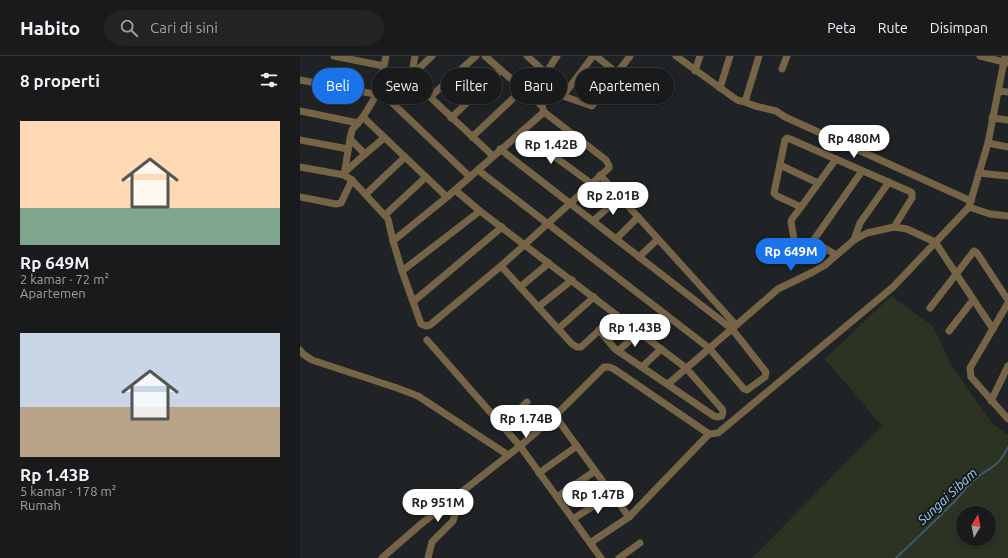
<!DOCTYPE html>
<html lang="id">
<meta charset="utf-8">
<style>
body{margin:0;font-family:Ubuntu,sans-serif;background:#212325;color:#f1f3f6;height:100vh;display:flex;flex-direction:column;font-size:15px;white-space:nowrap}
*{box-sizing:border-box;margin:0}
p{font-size:13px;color:#9fa1a3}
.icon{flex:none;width:22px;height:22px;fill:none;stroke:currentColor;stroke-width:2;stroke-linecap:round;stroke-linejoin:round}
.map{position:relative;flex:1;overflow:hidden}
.panel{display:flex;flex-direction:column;background:#181a1c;width:300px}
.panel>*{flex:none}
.guide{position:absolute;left:12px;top:12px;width:380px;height:36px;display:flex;gap:8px}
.needle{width:26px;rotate:10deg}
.tools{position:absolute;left:656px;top:450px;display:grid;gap:8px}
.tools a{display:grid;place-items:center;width:40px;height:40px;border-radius:50%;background:#181a1c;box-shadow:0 2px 6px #0003,0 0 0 1px #36383b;font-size:20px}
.price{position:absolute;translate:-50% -34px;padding:0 9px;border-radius:14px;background:#fff;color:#222;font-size:13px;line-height:26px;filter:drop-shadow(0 1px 2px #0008)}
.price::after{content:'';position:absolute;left:50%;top:24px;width:12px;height:9px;margin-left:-6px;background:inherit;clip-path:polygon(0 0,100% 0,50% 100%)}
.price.on{background:#1a73e8;color:#fff}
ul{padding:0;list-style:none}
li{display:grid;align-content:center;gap:8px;height:212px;padding:0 20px}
li span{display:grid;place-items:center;height:124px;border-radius:0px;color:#555}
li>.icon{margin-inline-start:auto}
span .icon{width:72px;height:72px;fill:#fffc;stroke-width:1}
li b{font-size:17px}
h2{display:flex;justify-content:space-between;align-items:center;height:48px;padding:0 20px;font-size:17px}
.pill{padding:0 14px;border-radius:18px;background:#181a1c;box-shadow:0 2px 6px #0003,0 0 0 1px #36383b;font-size:14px;line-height:36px}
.pill.on{background:#1a73e8;color:#fff}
header{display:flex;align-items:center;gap:24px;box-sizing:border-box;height:56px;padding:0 20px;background:#181a1c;border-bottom:1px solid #36383b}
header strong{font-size:19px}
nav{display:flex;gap:22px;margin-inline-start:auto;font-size:14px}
.search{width:280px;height:36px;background:#212325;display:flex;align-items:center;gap:10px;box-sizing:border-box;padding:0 14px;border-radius:22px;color:#9fa1a3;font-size:15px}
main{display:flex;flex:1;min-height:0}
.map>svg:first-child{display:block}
</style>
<header>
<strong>Habito</strong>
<div class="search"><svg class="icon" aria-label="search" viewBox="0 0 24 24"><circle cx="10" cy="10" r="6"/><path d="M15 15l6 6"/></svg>Cari di sini</div>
<nav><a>Peta</a><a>Rute</a><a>Disimpan</a></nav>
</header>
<main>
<section class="panel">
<h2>8 properti<svg class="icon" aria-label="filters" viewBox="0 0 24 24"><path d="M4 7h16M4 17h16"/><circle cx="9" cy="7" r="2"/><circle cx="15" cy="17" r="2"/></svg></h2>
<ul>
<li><span style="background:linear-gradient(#ffd9b3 70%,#7fa58c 0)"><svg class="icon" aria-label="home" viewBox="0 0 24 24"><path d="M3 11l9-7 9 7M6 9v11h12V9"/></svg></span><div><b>Rp 649M</b><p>2 kamar · 72 m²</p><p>Apartemen</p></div></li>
<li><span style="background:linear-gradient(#c9d6e8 60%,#b9a48a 0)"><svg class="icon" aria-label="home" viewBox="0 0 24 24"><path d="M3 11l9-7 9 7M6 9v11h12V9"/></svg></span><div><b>Rp 1.43B</b><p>5 kamar · 178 m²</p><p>Rumah</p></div></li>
</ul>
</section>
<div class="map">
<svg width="708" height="502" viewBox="0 0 708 502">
<rect width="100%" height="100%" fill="#202325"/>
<path fill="#2d3322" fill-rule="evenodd" d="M591 240 633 270 652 311 693 368 708 379V502H452L582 370 525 303ZM663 457H689V483H663Z"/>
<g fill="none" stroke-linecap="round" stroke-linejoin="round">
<path stroke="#3d596c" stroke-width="2" d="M596 502C616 483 635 465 654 446 661 439 666 431 673 425 689 410 697 414 708 391"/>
<g stroke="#766447" stroke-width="7">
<path d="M34 0 84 10"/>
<path d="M176 0 130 41 193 100"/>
<path d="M185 0 242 50 244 56"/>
<path d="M227 0 246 17"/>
<path d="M293 0 263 40 292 50 317 17"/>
<path d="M296 0 317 17 330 0"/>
<path d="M376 0 437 44 445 46 455 50 476 55 485 61 671 145"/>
<path d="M680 0 708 7"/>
<path d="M482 13 487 0"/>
<path d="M395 15 400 0"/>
<path d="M113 18V11L115 0"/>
<path d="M109 22 132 0"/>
<path d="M0 24 85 40 170 121"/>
<path d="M80 28 86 0"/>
<path d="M420 32 430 0"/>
<path d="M699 35 708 36"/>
<path d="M231 40 257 0"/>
<path d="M130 41 109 22 80 28 77 38 63 61 147 141"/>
<path d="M445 46 459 0"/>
<path d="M0 55 58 67"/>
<path d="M244 56 306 104 309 110V112L201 210 130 269 126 270 121 268 102 215 93 185 147 141Z"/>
<path d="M63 61 52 74 50 83 65 98 84 82"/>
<path d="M151 62 201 14"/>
<path d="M692 62 708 64"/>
<path d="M221 76 292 128"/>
<path d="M172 81 223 33"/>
<path d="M0 84 48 93"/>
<path d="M688 87 708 91"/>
<path d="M480 109 518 127"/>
<path d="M0 111 44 119 50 83"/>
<path d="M178 114 409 292 444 333 447 334 465 321 466 316 432 273 200 93"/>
<path d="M562 115 513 185 498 191 495 189 491 166 492 163 501 151 477 140 474 137 485 84 487 82 490 83 611 136 612 137V142L594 171"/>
<path d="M45 116 65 98"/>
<path d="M679 117 708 120"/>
<path d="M300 119 436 269"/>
<path d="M52 124 88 163 93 185"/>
<path d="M66 138 105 101"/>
<path d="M0 141 36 148 41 147 52 124 44 119"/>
<path d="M501 151 536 103"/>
<path d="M669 151 690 158 708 160"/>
<path d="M180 155 386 312 422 353 423 356 422 360 417 361 414 360 315 293 299 274"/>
<path d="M85 159 126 121"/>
<path d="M293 165 320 141"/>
<path d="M316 183 338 161"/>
<path d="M554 184 560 167 589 126"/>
<path d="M513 185 536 199"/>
<path d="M339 201 358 183"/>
<path d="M201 210 272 288 277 291H281L316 259"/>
<path d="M102 215 180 155 155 134"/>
<path d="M220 231 249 207"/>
<path d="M114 245 202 171"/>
<path d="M708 247 670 312 671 321 708 363"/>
<path d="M238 251 272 224"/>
<path d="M630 252 674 195 677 197 708 244"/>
<path d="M258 273 294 241"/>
<path d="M649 275 673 244"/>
<path d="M127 284 220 390 301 502"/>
<path d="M0 294 3 298 12 304 97 332 118 340 208 399"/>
<path d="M318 295 339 276"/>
<path d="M342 311 361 293"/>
<path d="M368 328 478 233 513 216 525 209 554 184 567 177 594 171 607 173 635 186 693 273"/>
<path d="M691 345 708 310"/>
<path d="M255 360 329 461"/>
<path d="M201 370 227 346"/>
<path d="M239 417 277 390"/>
<path d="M257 441 295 415"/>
<path d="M273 463 312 438"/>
<path d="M290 487 329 461 409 378"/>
<path d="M82 502 121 468 220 390 255 360 304 311H309L314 313 409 378 418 377 593 231 669 151 688 87 705 0"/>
<path d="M128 502 132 486 153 465 163 435"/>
<path d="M319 502 340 487"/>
</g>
</g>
<g text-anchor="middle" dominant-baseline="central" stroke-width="4" stroke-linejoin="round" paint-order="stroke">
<g font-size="13" font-style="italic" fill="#9fd4f9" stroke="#17191b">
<text transform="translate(647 440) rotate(-43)">Sungai Sibam</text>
</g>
</g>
</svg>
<div class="tools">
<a><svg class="needle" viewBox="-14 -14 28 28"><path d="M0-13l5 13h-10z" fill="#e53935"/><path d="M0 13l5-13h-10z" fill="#9fa1a3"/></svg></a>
</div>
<b class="price" style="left:554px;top:103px">Rp 480M</b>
<b class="price" style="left:251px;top:109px">Rp 1.42B</b>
<b class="price" style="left:313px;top:160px">Rp 2.01B</b>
<b class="price on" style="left:491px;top:216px">Rp 649M</b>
<b class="price" style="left:335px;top:292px">Rp 1.43B</b>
<b class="price" style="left:226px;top:383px">Rp 1.74B</b>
<b class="price" style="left:298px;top:459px">Rp 1.47B</b>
<b class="price" style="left:138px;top:467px">Rp 951M</b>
<div class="guide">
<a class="pill on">Beli</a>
<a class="pill">Sewa</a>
<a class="pill">Filter</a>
<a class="pill">Baru</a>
<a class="pill">Apartemen</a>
</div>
</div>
</main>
